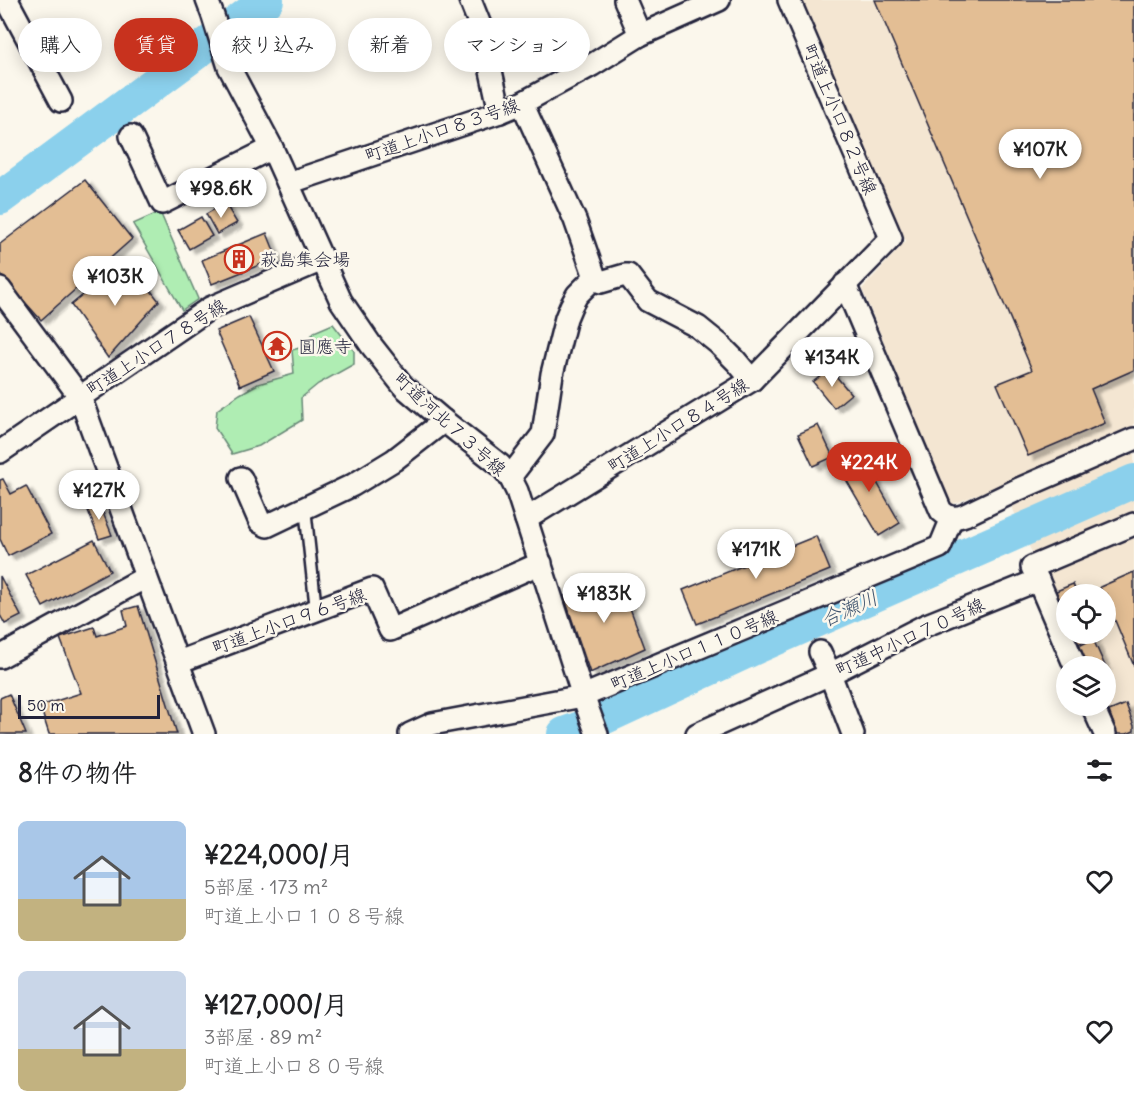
<!DOCTYPE html>
<html lang="ja">
<meta charset="utf-8">
<style>
body{margin:0;font-family:Delius,"Klee One",sans-serif;background:#f2f2f2;color:#202124;height:100vh;display:flex;flex-direction:column;font-size:22px;white-space:nowrap}
*{box-sizing:border-box;margin:0}
p{font-size:20px;color:#757577}
.icon{flex:none;width:33px;height:33px;fill:none;stroke:currentColor;stroke-width:2;stroke-linecap:round;stroke-linejoin:round}
.map{position:relative;height:734px;overflow:hidden}
.drawer{display:flex;flex-direction:column;background:#fff;flex:1}
.drawer>*{flex:none}
.hud{position:absolute;left:18px;top:18px;width:600px;height:54px;display:flex;gap:12px}
.tools{position:absolute;left:1056px;top:584px;display:grid;gap:12px}
.tools a{display:grid;place-items:center;width:60px;height:60px;border-radius:50%;background:#fff;box-shadow:0 3px 15px #0003;font-size:30px}
.scale{position:absolute;left:18px;bottom:15px;width:142px;box-sizing:border-box;padding-left:6px;border:3px solid #22223b;border-top:0;font-size:16px;line-height:21px;white-space:nowrap;color:#22223b;-webkit-text-stroke:4px #fbf7ec;paint-order:stroke}
.price{position:absolute;translate:-50% -51px;padding:0 14px;border-radius:21px;background:#fff;color:#222;font-size:20px;line-height:39px;filter:drop-shadow(0 2px 3px #0008)}
.price::after{content:'';position:absolute;left:50%;top:36px;width:18px;height:14px;margin-left:-9px;background:inherit;clip-path:polygon(0 0,100% 0,50% 100%)}
.price.current{background:#c8321e;color:#fff}
ul{padding:0;list-style:none}
li{display:flex;align-items:center;gap:18px;height:150px;padding:0 18px}
li span{display:grid;place-items:center;flex:none;width:168px;height:120px;border-radius:9px;color:#555}
li>.icon{margin-inline-start:auto}
span .icon{width:72px;height:72px;fill:#fffc;stroke-width:1}
li b{font-size:26px}
h2{display:flex;justify-content:space-between;align-items:center;height:72px;padding:0 18px;font-size:26px}
.pill{padding:0 21px;border-radius:27px;background:#fff;box-shadow:0 3px 15px #0003;font-size:21px;line-height:54px}
.pill.current{background:#c8321e;color:#fff}
.map>svg:first-child{display:block}
</style>
<div class="map">
<svg width="1134" height="734" viewBox="0 0 1134 734">
<defs>
<filter id="shadow"><feDropShadow dx="6" dy="4" stdDeviation="1.5" flood-color="#0004"/></filter>
</defs>
<rect width="100%" height="100%" fill="#fbf7ec"/>
<filter id="ink" filterUnits="userSpaceOnUse"><feTurbulence type="fractalNoise" baseFrequency=".0167" numOctaves="2"/><feDisplacementMap in="SourceGraphic" scale="12" xChannelSelector="R" yChannelSelector="G"/><feConvolveMatrix kernelMatrix="1 2 1 2 8 2 1 2 1" color-interpolation-filters="sRGB"/></filter>
<g filter="url(#ink)">
<path fill="#f4e6d2" d="M801 0H1134V734H1112L1099 705H1106V666H1082L1067 633H1106V594H1066V631L1002 484 951 505 862 289 906 241Z"/>
<g fill="#afedb3" stroke="#688877" stroke-width="1.5">
<path d="M160 212 198 299 182 310 133 224Z"/>
<path d="M333 324 354 351V364L318 384 301 398 302 420 259 446 232 454 215 428 217 410 240 394 258 384 294 374 292 350 303 347 314 332Z"/>
</g>
<g fill="none" stroke-linecap="round" stroke-linejoin="round">
<g stroke="#8bd0ec" stroke-width="34">
<path d="M0 198 267 0"/>
<path d="M564 734 586 726 754 648 1134 481"/>
</g>
</g>
<g fill="#e3be94" stroke="#22223b" stroke-width="1.5" filter="url(#shadow)">
<path d="M875 0H1134V370L1091 389 1105 423 1028 456 997 384 1032 370Z"/>
<path d="M85 180 132 239 41 320 0 274V244Z"/>
<path d="M225 203 237 223 217 234 206 214Z"/>
<path d="M201 217 212 236 189 249 178 230Z"/>
<path d="M267 233 277 258 212 284 202 260Z"/>
<path d="M126 259 159 301 108 358 71 305Z"/>
<path d="M249 317 274 371 240 386 216 331Z"/>
<path d="M830 369 851 394 834 408 813 382Z"/>
<path d="M818 425 833 457 813 466 798 434Z"/>
<path d="M859 451 900 523 879 536 837 464Z"/>
<path d="M3 479 11 494 26 486 51 534 8 556 0 539V480Z"/>
<path d="M99 503 112 535 99 539 87 508Z"/>
<path d="M816 536 830 570 697 624 683 590Z"/>
<path d="M94 540 110 571 43 607 26 575Z"/>
<path d="M1134 572V666L1106 599V594H1103L1100 587Z"/>
<path d="M0 576 21 616 5 624 0 615Z"/>
<path d="M618 576 645 648 590 673 564 596Z"/>
<path d="M1073 584 1077 594H1066V624L1054 592Z"/>
<path d="M138 606 177 734H49L40 706 81 693 60 638 94 627 97 636 127 626 123 610Z"/>
<path d="M1070 633H1093L1095 637 1075 645Z"/>
<path d="M1093 639 1105 666H1085L1077 647Z"/>
<path d="M9 694 26 734H0V698Z"/>
<path d="M1126 704 1134 726V731L1127 734H1117L1109 711Z"/>
</g>
<g fill="none" stroke-linecap="round" stroke-linejoin="round">
<g stroke="#22223b" stroke-width="15">
<path id="lane" d="M305 508 316 610"/>
</g>
<g stroke="#22223b" stroke-width="26">
<g id="street">
<path d="M7 0 61 101"/>
<path d="M207 0 213 16 229 67 272 148 341 301 371 345 404 387 444 421 500 465 510 477 517 491 583 696 597 734"/>
<path d="M470 0 482 30 500 112"/>
<path d="M625 0 640 35"/>
<path d="M522 103 575 220 596 280"/>
<path d="M131 136 162 203 272 148"/>
<path d="M288 183 500 112 522 103 592 65 640 35 719 0"/>
<path d="M845 284 941 511C949 518 955 519 965 515L1019 489 1134 439"/>
<path d="M0 289 80 397 204 734"/>
<path d="M0 452 210 308 322 260"/>
<path d="M510 477 543 434 552 374 566 318 571 306 577 295 591 281 596 280 601 282 625 275H628L648 301 698 327 719 344 736 361 752 380"/>
<path d="M241 478 260 522 267 526 353 485 394 460 444 421"/>
<path d="M526 519 752 380 891 238 789 0"/>
<path d="M1038 580 1032 567 1134 524"/>
<path d="M820 652 830 674 853 734"/>
<path d="M0 657 146 577"/>
<path d="M178 662 372 589 390 630 541 563"/>
<path d="M1092 705 1105 734"/>
<path d="M410 734 432 724 583 696 940 547 952 518"/>
<path d="M697 734 830 674 924 626 1038 580 1075 666"/>
</g>
</g>
<use href="#lane" stroke="#fbf7ec" stroke-width="10"/>
<use href="#street" stroke="#fbf7ec" stroke-width="21"/>
</g>
</g>
<defs>
<g id="building-ring" transform="scale(1.5)"><circle r="9.5" fill="#fbf7ec" stroke="#c8321e" stroke-width="1.5"/><path d="M-4-6H4V6H1V3H-1V6H-4ZM-2.5-4.3h1.7v1.8h-1.7ZM.8-4.3h1.7v1.8H.8ZM-2.5-1h1.7V.8h-1.7ZM.8-1h1.7V.8H.8Z" fill="#c8321e"/></g>
<g id="temple-ring" transform="scale(1.5)"><circle r="9.5" fill="#fbf7ec" stroke="#c8321e" stroke-width="1.5"/><path d="M0-6L5-2H3V0L6.5 2.5H4V6H1.5V3h-3V6H-4V2.5H-6.5L-3 0V-2H-5Z" fill="#c8321e"/></g>
</defs>
<g fill-rule="evenodd">
<use href="#building-ring" x="239" y="259"/>
<use href="#temple-ring" x="277" y="346"/>
</g>
<g text-anchor="middle" dominant-baseline="central" stroke-width="5" stroke-linejoin="round" paint-order="stroke">
<g font-size="18" fill="#22223b" stroke="#fbf7ec">
<text transform="translate(840 119) rotate(67)">町道上小口８２号線</text>
<text transform="translate(442 130) rotate(-19)">町道上小口８３号線</text>
<text transform="translate(156 347) rotate(-33)">町道上小口７８号線</text>
<text transform="translate(450 424) rotate(42)">町道河北７３号線</text>
<text transform="translate(678 425) rotate(-32)">町道上小口８４号線</text>
<text transform="translate(289 621) rotate(-20)">町道上小口９６号線</text>
<text transform="translate(910 637) rotate(-25)">町道中小口７０号線</text>
<text transform="translate(694 650) rotate(-23)">町道上小口１１０号線</text>
</g>
<g font-size="18" fill="#22223b" stroke="#fbf7ec" text-anchor="start">
<text x="260" y="259">萩島集会場</text>
<text x="298" y="346">圓應寺</text>
</g>
<g font-size="20" font-style="italic" fill="#425670" stroke="#fbf7ec">
<text transform="translate(849 608) rotate(-24)">合瀬川</text>
</g>
</g>
</svg>
<div class="tools">
<a><svg class="icon" aria-label="locate" viewBox="0 0 24 24"><circle cx="12" cy="12" r="6"/><path d="M12 2v4M12 18v4M2 12h4M18 12h4"/></svg></a>
<a><svg class="icon" aria-label="layers" viewBox="0 0 24 24"><path d="M12 4l9 5-9 5-9-5zM3 14l9 5 9-5"/></svg></a>
</div>
<div class="scale">50 m</div>
<b class="price" style="left:1040px;top:180px">¥107K</b>
<b class="price" style="left:221px;top:219px">¥98.6K</b>
<b class="price" style="left:115px;top:307px">¥103K</b>
<b class="price" style="left:832px;top:388px">¥134K</b>
<b class="price current" style="left:869px;top:493px">¥224K</b>
<b class="price" style="left:99px;top:521px">¥127K</b>
<b class="price" style="left:756px;top:580px">¥171K</b>
<b class="price" style="left:604px;top:624px">¥183K</b>
<div class="hud">
<a class="pill">購入</a>
<a class="pill current">賃貸</a>
<a class="pill">絞り込み</a>
<a class="pill">新着</a>
<a class="pill">マンション</a>
</div>
</div>
<section class="drawer">
<h2>8件の物件<svg class="icon" aria-label="filters" viewBox="0 0 24 24"><path d="M4 7h16M4 17h16"/><circle cx="9" cy="7" r="2"/><circle cx="15" cy="17" r="2"/></svg></h2>
<ul>
<li><span style="background:linear-gradient(#a9c7e8 65%,#c2b280 0)"><svg class="icon" aria-label="home" viewBox="0 0 24 24"><path d="M3 11l9-7 9 7M6 9v11h12V9"/></svg></span><div><b>¥224,000/月</b><p>5部屋 · 173 m²</p><p>町道上小口１０８号線</p></div><svg class="icon" aria-label="heart" viewBox="0 0 24 24"><path d="M12 20l-8-8c-3-5 5-10 8-4 3-6 11-1 8 4z"/></svg></li>
<li><span style="background:linear-gradient(#c9d6e8 65%,#c2b280 0)"><svg class="icon" aria-label="home" viewBox="0 0 24 24"><path d="M3 11l9-7 9 7M6 9v11h12V9"/></svg></span><div><b>¥127,000/月</b><p>3部屋 · 89 m²</p><p>町道上小口８０号線</p></div><svg class="icon" aria-label="heart" viewBox="0 0 24 24"><path d="M12 20l-8-8c-3-5 5-10 8-4 3-6 11-1 8 4z"/></svg></li>
</ul>
</section>
